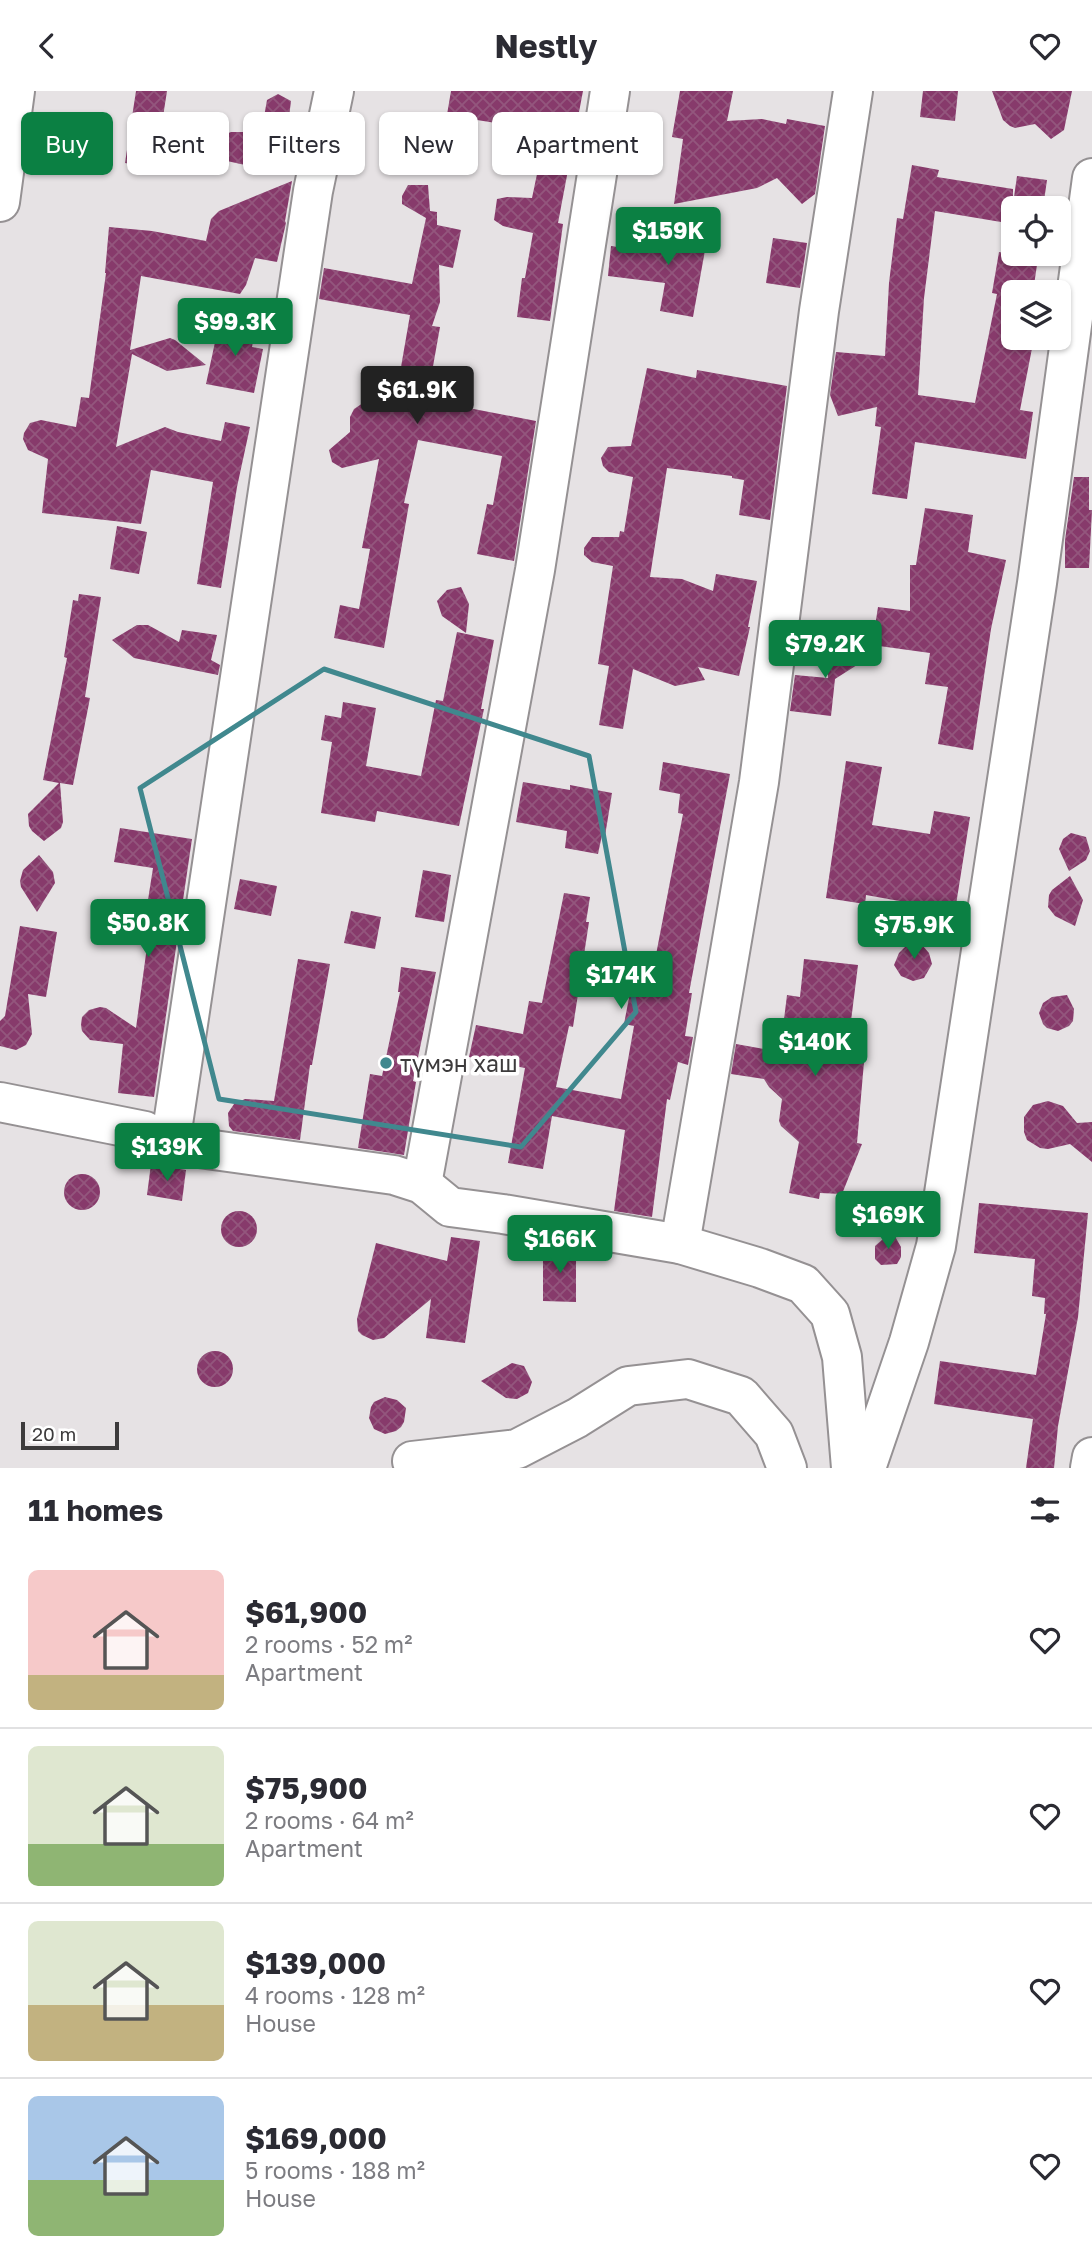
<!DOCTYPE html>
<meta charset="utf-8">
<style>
body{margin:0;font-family:"Golos Text",sans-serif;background:#f7f7f7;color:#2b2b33;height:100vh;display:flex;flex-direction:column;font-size:26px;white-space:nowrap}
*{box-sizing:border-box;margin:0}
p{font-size:23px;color:#7c7c81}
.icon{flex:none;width:38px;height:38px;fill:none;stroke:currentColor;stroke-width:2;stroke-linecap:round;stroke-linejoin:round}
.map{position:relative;height:1377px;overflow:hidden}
.drawer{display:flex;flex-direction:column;background:#fff;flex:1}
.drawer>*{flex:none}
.guide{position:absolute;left:21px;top:21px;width:700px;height:63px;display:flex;gap:14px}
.fabs{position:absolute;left:1001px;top:105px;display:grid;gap:14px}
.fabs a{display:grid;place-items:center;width:70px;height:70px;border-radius:10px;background:#fff;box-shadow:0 2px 5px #0004;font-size:35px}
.scale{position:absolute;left:21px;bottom:18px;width:98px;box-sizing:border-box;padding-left:7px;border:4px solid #3d3b3c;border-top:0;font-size:19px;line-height:24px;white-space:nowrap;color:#3d3b3c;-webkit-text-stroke:5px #fff;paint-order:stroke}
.price{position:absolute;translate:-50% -60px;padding:0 16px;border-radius:7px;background:#0b8043;color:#fff;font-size:23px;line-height:46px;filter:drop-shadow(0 2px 4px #0008)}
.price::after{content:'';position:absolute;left:50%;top:42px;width:21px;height:16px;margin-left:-10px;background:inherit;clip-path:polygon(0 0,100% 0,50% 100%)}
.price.active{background:#222;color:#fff}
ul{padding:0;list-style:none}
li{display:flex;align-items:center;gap:21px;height:175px;padding:0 28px}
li+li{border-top:2px solid #e1e1e2}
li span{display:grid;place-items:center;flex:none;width:196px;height:140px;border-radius:10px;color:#555}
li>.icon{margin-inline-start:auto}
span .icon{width:84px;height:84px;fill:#fffc;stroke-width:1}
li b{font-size:30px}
h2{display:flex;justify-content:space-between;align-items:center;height:84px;padding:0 28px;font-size:30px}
.tag{padding:0 24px;border-radius:10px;background:#fff;box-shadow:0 2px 5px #0004;font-size:24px;line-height:63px}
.tag.active{background:#0b8043;color:#fff}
header{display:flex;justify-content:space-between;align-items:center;height:91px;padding:0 28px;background:#fff;font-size:32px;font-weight:700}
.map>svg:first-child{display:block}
</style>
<header><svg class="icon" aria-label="back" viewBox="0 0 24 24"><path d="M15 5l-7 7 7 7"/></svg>Nestly<svg class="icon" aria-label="heart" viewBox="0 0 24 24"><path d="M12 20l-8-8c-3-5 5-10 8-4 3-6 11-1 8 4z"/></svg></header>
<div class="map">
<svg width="1092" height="1377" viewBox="0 0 1092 1377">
<defs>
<pattern id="building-cross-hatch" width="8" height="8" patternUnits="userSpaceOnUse" patternTransform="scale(1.75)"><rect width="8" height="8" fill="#873a6b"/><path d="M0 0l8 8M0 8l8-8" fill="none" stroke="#93567d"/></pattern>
</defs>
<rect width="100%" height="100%" fill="#e6e2e4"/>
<g fill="url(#building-cross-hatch)">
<path d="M136 0H167L155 77 125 72Z"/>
<path d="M451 0H583L558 132 563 133 550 230 517 226 522 187H525L533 142 503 135 494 129 497 108 507 106 532 107 546 40 477 29 471 64 441 59Z"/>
<path d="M680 0H733L727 30 762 28 786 33 787 28 825 35 815 103 802 113 777 87 757 97 674 113 683 48 672 46Z"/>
<path d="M923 0H958L955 30 920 26Z"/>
<path d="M992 0H1072L1064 39 1051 48 1035 33 1015 37 1010 35 1003 29Z"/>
<path d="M278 3 291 10 289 26 276 30 264 26 267 9Z"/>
<path d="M231 41H245L247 55 245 74 227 70 219 64V49L221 45Z"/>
<path d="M912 74 939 79 937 86 1013 98V113L1017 85 1047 89 1043 117H1013V133L935 120 924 207 918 304 975 312 997 203 992 202 999 161 1038 167 1033 201H1013V247H1034L1020 319 1033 321 1026 368 915 351 907 408 872 403 881 336 875 335 877 316 838 325 830 304 836 261 885 265 889 192 897 127 903 128Z"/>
<path d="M292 90 285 130 286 132 277 171 255 167 246 194 240 203 141 185 130 259 170 247 175 249 206 274 167 280 132 263 116 356 165 336 178 341 221 350 225 331 250 336 237 396 221 497 197 493 213 391 151 379 141 433 42 422 48 368 28 359 23 348 24 342 30 332 41 329 76 336 81 306 89 307 106 182H105L109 136 152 140 206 150 211 128 219 120Z"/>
<path d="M408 94H428L430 120 437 121V134L461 139 453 177 439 174 440 211 432 235 440 236 427 309 536 330 514 470 477 463 487 413 493 414 502 365 418 349 404 412 409 413 384 557 334 547 340 514 359 518 370 458 362 457 379 368 342 377 332 371 329 359 350 341V326L354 318 369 308 368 287 372 279 380 275 401 276 410 224 319 208 324 177 412 193 426 127 402 113V105Z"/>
<path d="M672 131 709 137 693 226 660 220 665 192 608 185 611 155 668 163Z"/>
<path d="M773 147 807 152 800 197 766 192Z"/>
<path d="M220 228 256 235 252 256 263 258 254 302 206 293Z"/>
<path d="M647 277 696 287 697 279 787 295 770 429 739 424 744 389 732 387V385L667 377 650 486 682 488 713 500 716 483 757 490 748 536H750L739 585 698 576 705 589 675 595 633 578 623 638 599 634 609 575 598 573 613 475 592 471 584 464V457L592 446H619L620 440 624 441 633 386 609 381 603 375 601 367 608 356 631 355Z"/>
<path d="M1074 386H1089V419H1092L1089 477H1065V449Z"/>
<path d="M925 417 973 424 968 461 1006 469 991 538 973 659 938 653 948 596 925 593 930 562 872 554 878 516 910 520V474H916Z"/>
<path d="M117 435 147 441 139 483 110 478Z"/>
<path d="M461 496 469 513 466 542 442 525 437 510 447 499Z"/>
<path d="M79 503 101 506 85 606 90 607 73 694 60 692 63 731 61 737 44 750 32 740 29 735 28 723 59 692 43 689 67 567 64 566 73 509 78 510Z"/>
<path d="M137 534H148L179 551 182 539 217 544 211 569 220 574 218 584 134 567 112 549Z"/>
<path d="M457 541 494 549 481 618H484L459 735 377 720 375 731 321 722 332 651 321 649 325 624 341 627 343 611 376 617 366 675 421 685 436 609 443 610Z"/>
<path d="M842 549 867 551 857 574 835 588 831 625 790 620 795 584 828 587V563L833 554Z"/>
<path d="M846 670 882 676 872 734 930 743 934 720 970 726 955 820 866 804 865 813 826 807Z"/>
<path d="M663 671 730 683 689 902H692L685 945 693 946 688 974 678 971 670 1009 667 1008 652 1126 614 1120 625 1039 552 1025 543 1078 508 1072 525 977 469 966 476 934 523 943 529 910 542 912 564 802 590 806 586 831H589L573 936 569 935 556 996 621 1008 634 935 624 933 632 891 650 895 683 723 678 722 680 703 659 699Z"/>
<path d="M523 691 570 699V694L612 702 605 745 602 744 598 763 565 757 567 740 516 731Z"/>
<path d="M120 737 192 748 154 1006 118 1002 123 953 90 949 82 940 81 934 82 926 89 919 100 916 106 917 136 937 148 848 142 847 153 777 114 771Z"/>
<path d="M1071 742 1086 746 1090 760 1086 769 1069 780 1059 758 1063 748Z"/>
<path d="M39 764 53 781 55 792 37 821 21 796 20 790 23 779Z"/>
<path d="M423 779 451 784 444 831 415 826Z"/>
<path d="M1070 785 1083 809 1075 835 1055 825 1048 816 1049 804 1052 799Z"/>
<path d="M240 788 277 795 271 825 234 818Z"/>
<path d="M351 820 381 826 375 858 344 852Z"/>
<path d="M20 835 57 841 46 906 28 903 32 943 26 954 16 959 0 955V930L5 925Z"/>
<path d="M915 846 929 862 932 873 924 887 913 890 901 885 894 874 899 862Z"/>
<path d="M298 868 330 873 312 974H310L300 1049 233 1040 229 1035 228 1022 234 1013 245 1008 274 1010Z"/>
<path d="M804 868 858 874 846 970 864 971 857 1052 862 1053 842 1103 820 1102 819 1108 789 1102 799 1051 781 1035 779 1030 782 1008 769 996 764 988 731 983 736 953 780 961 787 904 800 906Z"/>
<path d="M401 876 436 881 413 990 416 991 404 1064 358 1057 370 983 382 985 400 901H398Z"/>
<path d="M1067 904 1074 918 1073 930 1069 935 1058 940 1047 937 1043 933 1039 922 1043 912 1052 906Z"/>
<path d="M1048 1010 1063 1015 1077 1032 1092 1031V1071L1070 1053 1048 1058 1040 1057 1027 1049 1024 1041V1026L1033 1014Z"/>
<path d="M151 1073 186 1079 182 1110 147 1104Z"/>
<circle cx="82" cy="1101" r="18"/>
<path d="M979 1112 1088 1122 1078 1226 1058 1335 1054 1377H1026L1033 1328 934 1313 940 1270 1036 1284 1046 1223H1044L1045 1207 1032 1205 1035 1168 974 1162Z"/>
<circle cx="239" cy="1138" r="18"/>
<path d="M892 1140 901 1156V1166L897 1173 881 1174 875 1168V1155Z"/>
<path d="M451 1146 480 1150 465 1252 426 1247 431 1208 384 1247 373 1249 362 1244 358 1240 357 1228 376 1152 447 1170Z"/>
<path d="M543 1157 576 1158V1211L543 1210Z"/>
<circle cx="215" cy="1278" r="18"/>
<path d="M512 1272 524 1275 532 1291 528 1302 517 1308 506 1307 481 1290Z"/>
<path d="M385 1306 397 1309 406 1317 404 1331 401 1336 396 1340 385 1343 374 1338 369 1327 371 1316 374 1311Z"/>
</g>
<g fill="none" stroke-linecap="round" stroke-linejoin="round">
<g stroke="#959193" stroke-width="42">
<g id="minor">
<path d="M0 111 15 0"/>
<path d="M0 1011 145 1040 170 1053 394 1084 422 1093 450 1116 503 1123 680 1153 760 1177 803 1193 830 1223 842 1266 851 1377"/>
<path d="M170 1053 313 100 334 0"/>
<path d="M422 1093 535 479 610 0"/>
<path d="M680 1153 759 691 819 220 853 0"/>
<path d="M412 1370 517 1358 577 1327 628 1295 688 1288 741 1305 774 1343 787 1377"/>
<path d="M866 1377 909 1251 936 1155 1037 492 1092 87"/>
<path d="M1090 1377 1092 1366"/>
</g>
</g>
<use href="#minor" stroke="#fff" stroke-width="38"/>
</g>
<path fill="none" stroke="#40888e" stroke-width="5" stroke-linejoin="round" d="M324 578 589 665 636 921 521 1056 219 1008 140 697Z"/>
<circle fill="#40888e" stroke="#fff" stroke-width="2.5" cx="386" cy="972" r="7"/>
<g text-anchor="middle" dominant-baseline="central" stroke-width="7" stroke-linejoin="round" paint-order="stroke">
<g font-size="23" fill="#3d3b3c" stroke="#fff" text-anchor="start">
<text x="400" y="972">түмэн хаш</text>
</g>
</g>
</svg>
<div class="fabs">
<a><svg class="icon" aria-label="locate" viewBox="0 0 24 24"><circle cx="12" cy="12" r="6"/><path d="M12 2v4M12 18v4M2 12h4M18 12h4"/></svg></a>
<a><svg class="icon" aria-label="layers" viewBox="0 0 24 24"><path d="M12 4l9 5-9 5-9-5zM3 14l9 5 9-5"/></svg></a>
</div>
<div class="scale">20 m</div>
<b class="price" style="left:668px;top:176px">$159K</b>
<b class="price" style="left:235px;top:267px">$99.3K</b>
<b class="price active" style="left:417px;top:335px">$61.9K</b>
<b class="price" style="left:825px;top:589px">$79.2K</b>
<b class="price" style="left:148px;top:868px">$50.8K</b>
<b class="price" style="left:914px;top:870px">$75.9K</b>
<b class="price" style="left:621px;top:920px">$174K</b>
<b class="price" style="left:815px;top:987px">$140K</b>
<b class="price" style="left:167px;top:1092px">$139K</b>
<b class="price" style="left:888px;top:1160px">$169K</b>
<b class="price" style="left:560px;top:1184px">$166K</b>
<div class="guide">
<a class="tag active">Buy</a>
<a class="tag">Rent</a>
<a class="tag">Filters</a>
<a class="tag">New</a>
<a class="tag">Apartment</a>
</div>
</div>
<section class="drawer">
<h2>11 homes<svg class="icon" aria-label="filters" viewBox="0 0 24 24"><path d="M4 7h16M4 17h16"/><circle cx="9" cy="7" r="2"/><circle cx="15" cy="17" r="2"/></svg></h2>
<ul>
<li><span style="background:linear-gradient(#f6c9c9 75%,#c2b280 0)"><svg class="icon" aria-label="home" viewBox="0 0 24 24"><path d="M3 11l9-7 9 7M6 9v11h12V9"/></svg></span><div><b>$61,900</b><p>2 rooms · 52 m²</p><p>Apartment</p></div><svg class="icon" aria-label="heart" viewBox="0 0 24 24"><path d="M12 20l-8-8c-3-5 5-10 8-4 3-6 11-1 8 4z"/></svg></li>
<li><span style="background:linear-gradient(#dfe7d0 70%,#8fb573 0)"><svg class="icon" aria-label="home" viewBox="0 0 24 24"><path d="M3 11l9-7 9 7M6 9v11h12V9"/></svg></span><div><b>$75,900</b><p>2 rooms · 64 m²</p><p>Apartment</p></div><svg class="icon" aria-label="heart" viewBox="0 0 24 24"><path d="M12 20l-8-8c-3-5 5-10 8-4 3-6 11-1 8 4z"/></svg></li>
<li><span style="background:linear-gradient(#dfe7d0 60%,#c2b280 0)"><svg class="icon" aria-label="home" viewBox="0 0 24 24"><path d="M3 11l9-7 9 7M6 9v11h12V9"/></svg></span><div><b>$139,000</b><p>4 rooms · 128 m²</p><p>House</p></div><svg class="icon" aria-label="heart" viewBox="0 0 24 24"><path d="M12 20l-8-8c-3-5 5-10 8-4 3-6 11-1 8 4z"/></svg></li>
<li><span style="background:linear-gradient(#a9c7e8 60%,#8fb573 0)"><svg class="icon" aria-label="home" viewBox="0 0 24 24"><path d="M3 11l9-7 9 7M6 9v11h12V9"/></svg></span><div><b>$169,000</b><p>5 rooms · 188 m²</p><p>House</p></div><svg class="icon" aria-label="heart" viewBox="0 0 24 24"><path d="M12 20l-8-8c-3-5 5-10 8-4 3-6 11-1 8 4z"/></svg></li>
</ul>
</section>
